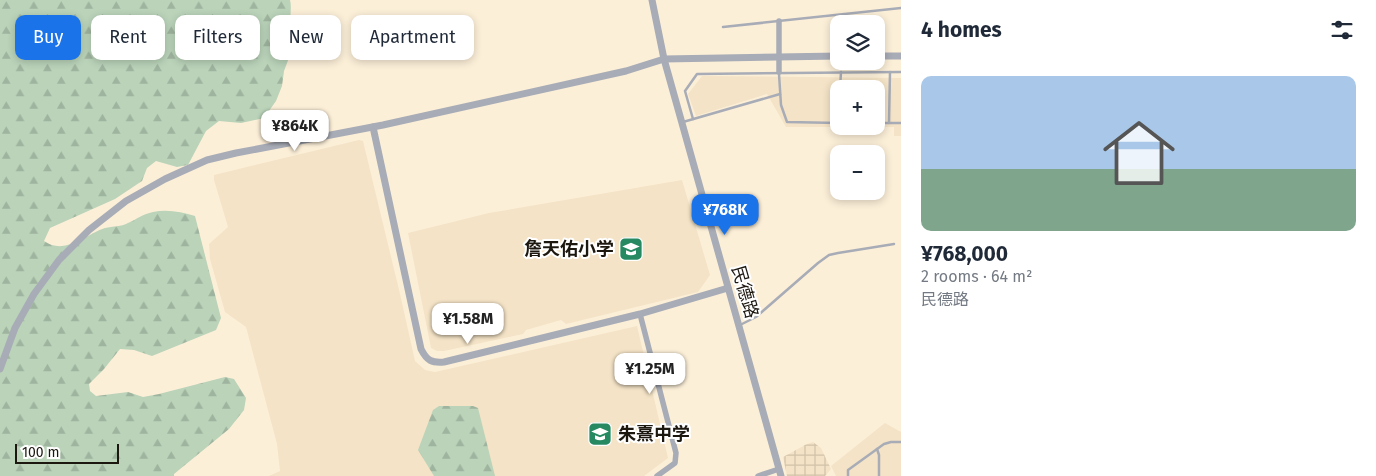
<!DOCTYPE html>
<meta charset="utf-8">
<style>
body{margin:0;font-family:"Fira Sans","Noto Sans SC",sans-serif;background:#f2f2f3;color:#1f2937;height:100vh;display:flex;flex-direction:column;font-size:19px;white-space:nowrap}
*{box-sizing:border-box;margin:0}
p{font-size:16px;color:#747a83}
.icon{flex:none;width:28px;height:28px;fill:none;stroke:currentColor;stroke-width:2;stroke-linecap:round;stroke-linejoin:round}
.map{position:relative;flex:1;overflow:hidden}
.side{display:flex;flex-direction:column;background:#fff;width:475px}
.side>*{flex:none}
.banner{position:absolute;left:15px;top:15px;width:475px;height:45px;display:flex;gap:10px}
.fabs{position:absolute;left:830px;top:15px;display:grid;gap:10px}
.fabs a{display:grid;place-items:center;width:55px;height:55px;border-radius:10px;background:#fff;box-shadow:0 2px 8px #0003;font-size:25px}
.scale{position:absolute;left:15px;bottom:12px;width:104px;box-sizing:border-box;padding-left:5px;border:2px solid #1c170f;border-top:0;font-size:14px;line-height:18px;white-space:nowrap;color:#1c170f;-webkit-text-stroke:4px #fff;paint-order:stroke}
.price{position:absolute;translate:-50% -42px;padding:0 11px;border-radius:10px;background:#fff;color:#222;font-size:16px;line-height:32px;filter:drop-shadow(0 1px 2px #0008)}
.price::after{content:'';position:absolute;left:50%;top:30px;width:15px;height:11px;margin-left:-8px;background:inherit;clip-path:polygon(0 0,100% 0,50% 100%)}
.price.current{background:#1a73e8;color:#fff}
ul{padding:0;list-style:none}
li{display:grid;align-content:center;gap:10px;height:265px;padding:0 20px}
li+li{border-top:1px solid #e0e1e3}
li span{display:grid;place-items:center;height:155px;border-radius:10px;color:#555}
li>.icon{margin-inline-start:auto}
span .icon{width:90px;height:90px;fill:#fffc;stroke-width:1}
li b{font-size:21px}
h2{display:flex;justify-content:space-between;align-items:center;height:60px;padding:0 20px;font-size:21px}
.pill{padding:0 18px;border-radius:10px;background:#fff;box-shadow:0 2px 8px #0003;font-size:18px;line-height:45px}
.pill.current{background:#1a73e8;color:#fff}
main{display:flex;flex:1;min-height:0}
.map>svg:first-child{display:block}
</style>
<main>
<div class="map">
<svg width="901" height="476" viewBox="0 0 901 476">
<defs>
<pattern id="industrial-grid" width="8" height="8" patternUnits="userSpaceOnUse" patternTransform="scale(1.25)"><rect width="8" height="8" fill="#f4e3c6"/><path d="M0 4h8M4 0v8" fill="none" stroke="#d1c2a9"/></pattern>
<pattern id="forest-firs" width="22" height="20" patternUnits="userSpaceOnUse" patternTransform="scale(1.25)"><rect width="22" height="20" fill="#bad3b9"/><path d="M5 1l3.5 6h-7zM16 11l3.5 6h-7z" fill="#9fb49e"/></pattern>
</defs>
<rect width="100%" height="100%" fill="#fcefd8"/>
<g fill="#f4e3c6" fill-rule="evenodd">
<path d="M702 76 901 78V136H894V127H786L767 94 696 116 688 94ZM839 89H876V126H839Z"/>
<path d="M359 140 363 141 400 294 415 361 425 370 435 372 637 326 668 458 644 476H269L280 471 277 444 246 327 225 312 210 259 209 244 228 227 214 180V175Z"/>
<path d="M682 180 710 275 698 292 566 324 561 320 526 330 523 334 444 351H437L431 348 408 233 489 213Z"/>
<path d="M885 423 901 432V476H836L831 466Z"/>
</g>
<path fill="url(#industrial-grid)" d="M813 442 821 448 831 469 825 476H787L783 457 807 444Z"/>
<g fill="url(#forest-firs)">
<path d="M0 0H290C293 11 286 22 297 29L298 34 284 71 282 86 276 101 264 118 241 123 219 121 206 131 188 165 177 167 156 161 147 168 142 181 115 199 50 228 44 241C65 256 86 234 105 228 113 226 121 227 128 223 137 219 143 214 153 212 167 209 182 212 195 216L221 318 216 330 152 356 134 350 120 349 104 369 89 384 90 391 96 396 128 392 143 397 159 394 225 377 234 379 246 398 244 410 229 429 174 474V476H0Z"/>
<path d="M439 406H473L478 408 495 476H434L418 450 433 410Z"/>
</g>
<g fill="none" stroke-linecap="round" stroke-linejoin="round">
<g stroke="#a8acb6" stroke-width="2.5">
<path d="M723 27 901 8"/>
<path d="M779 74 781 105 787 122 839 123"/>
<path d="M840 89 841 72"/>
<path d="M693 119 685 91 697 74 901 72"/>
<path d="M683 122 780 94"/>
<path d="M838 122 839 106"/>
<path d="M876 123H901"/>
<path d="M889 123 890 72"/>
<path d="M740 325 756 317 818 263 829 255 838 253 894 244"/>
<path d="M877 449 879 455V476"/>
<path d="M848 476V470L884 444 891 442H901"/>
</g>
<g stroke="#a8acb6" stroke-width="5.5">
<path d="M779 21V72"/>
<path d="M640 314 676 453 675 463 657 476"/>
<path d="M758 476 779 469"/>
</g>
<g stroke="#a8acb6" stroke-width="7">
<path d="M652 0 664 59 781 476"/>
<path d="M876 56H901"/>
<path d="M373 127 421 349C427 361 432 363 444 362L640 314 728 288"/>
<path d="M0 369 15 328 34 294 59 260 89 230 126 201 165 179 207 160 236 153 383 125 626 71 664 59 839 56"/>
</g>
</g>
<defs>
<g id="school-square" transform="scale(1.25)"><rect x="-9" y="-9" width="18" height="18" rx="4" fill="#278962" stroke="#fff"/><path d="M0-5L7-2L0 1L-7-2ZM-4 1L0 2.5L4 1V4Q0 6-4 4Z" fill="#fff"/></g>
</defs>
<g fill-rule="evenodd">
<use href="#school-square" x="631" y="249"/>
<use href="#school-square" x="600" y="434"/>
</g>
<g text-anchor="middle" dominant-baseline="central" stroke-width="4" stroke-linejoin="round" paint-order="stroke">
<g font-size="18" font-weight="bold" fill="#1c170f" stroke="#fff" text-anchor="end">
<text x="614" y="249">詹天佑小学</text>
<text x="618" y="434" text-anchor="start">朱熹中学</text>
</g>
<g font-size="18" fill="#1c170f" stroke="#fff">
<text transform="translate(745 292) rotate(74)">民德路</text>
</g>
</g>
</svg>
<div class="fabs">
<a><svg class="icon" aria-label="layers" viewBox="0 0 24 24"><path d="M12 4l9 5-9 5-9-5zM3 14l9 5 9-5"/></svg></a>
<a>+</a>
<a>−</a>
</div>
<div class="scale">100 m</div>
<b class="price" style="left:295px;top:152px">¥864K</b>
<b class="price current" style="left:725px;top:236px">¥768K</b>
<b class="price" style="left:468px;top:345px">¥1.58M</b>
<b class="price" style="left:650px;top:395px">¥1.25M</b>
<div class="banner">
<a class="pill current">Buy</a>
<a class="pill">Rent</a>
<a class="pill">Filters</a>
<a class="pill">New</a>
<a class="pill">Apartment</a>
</div>
</div>
<section class="side">
<h2>4 homes<svg class="icon" aria-label="filters" viewBox="0 0 24 24"><path d="M4 7h16M4 17h16"/><circle cx="9" cy="7" r="2"/><circle cx="15" cy="17" r="2"/></svg></h2>
<ul>
<li><span style="background:linear-gradient(#a9c7e8 60%,#7fa58c 0)"><svg class="icon" aria-label="home" viewBox="0 0 24 24"><path d="M3 11l9-7 9 7M6 9v11h12V9"/></svg></span><div><b>¥768,000</b><p>2 rooms · 64 m²</p><p>民德路</p></div></li>
</ul>
</section>
</main>
